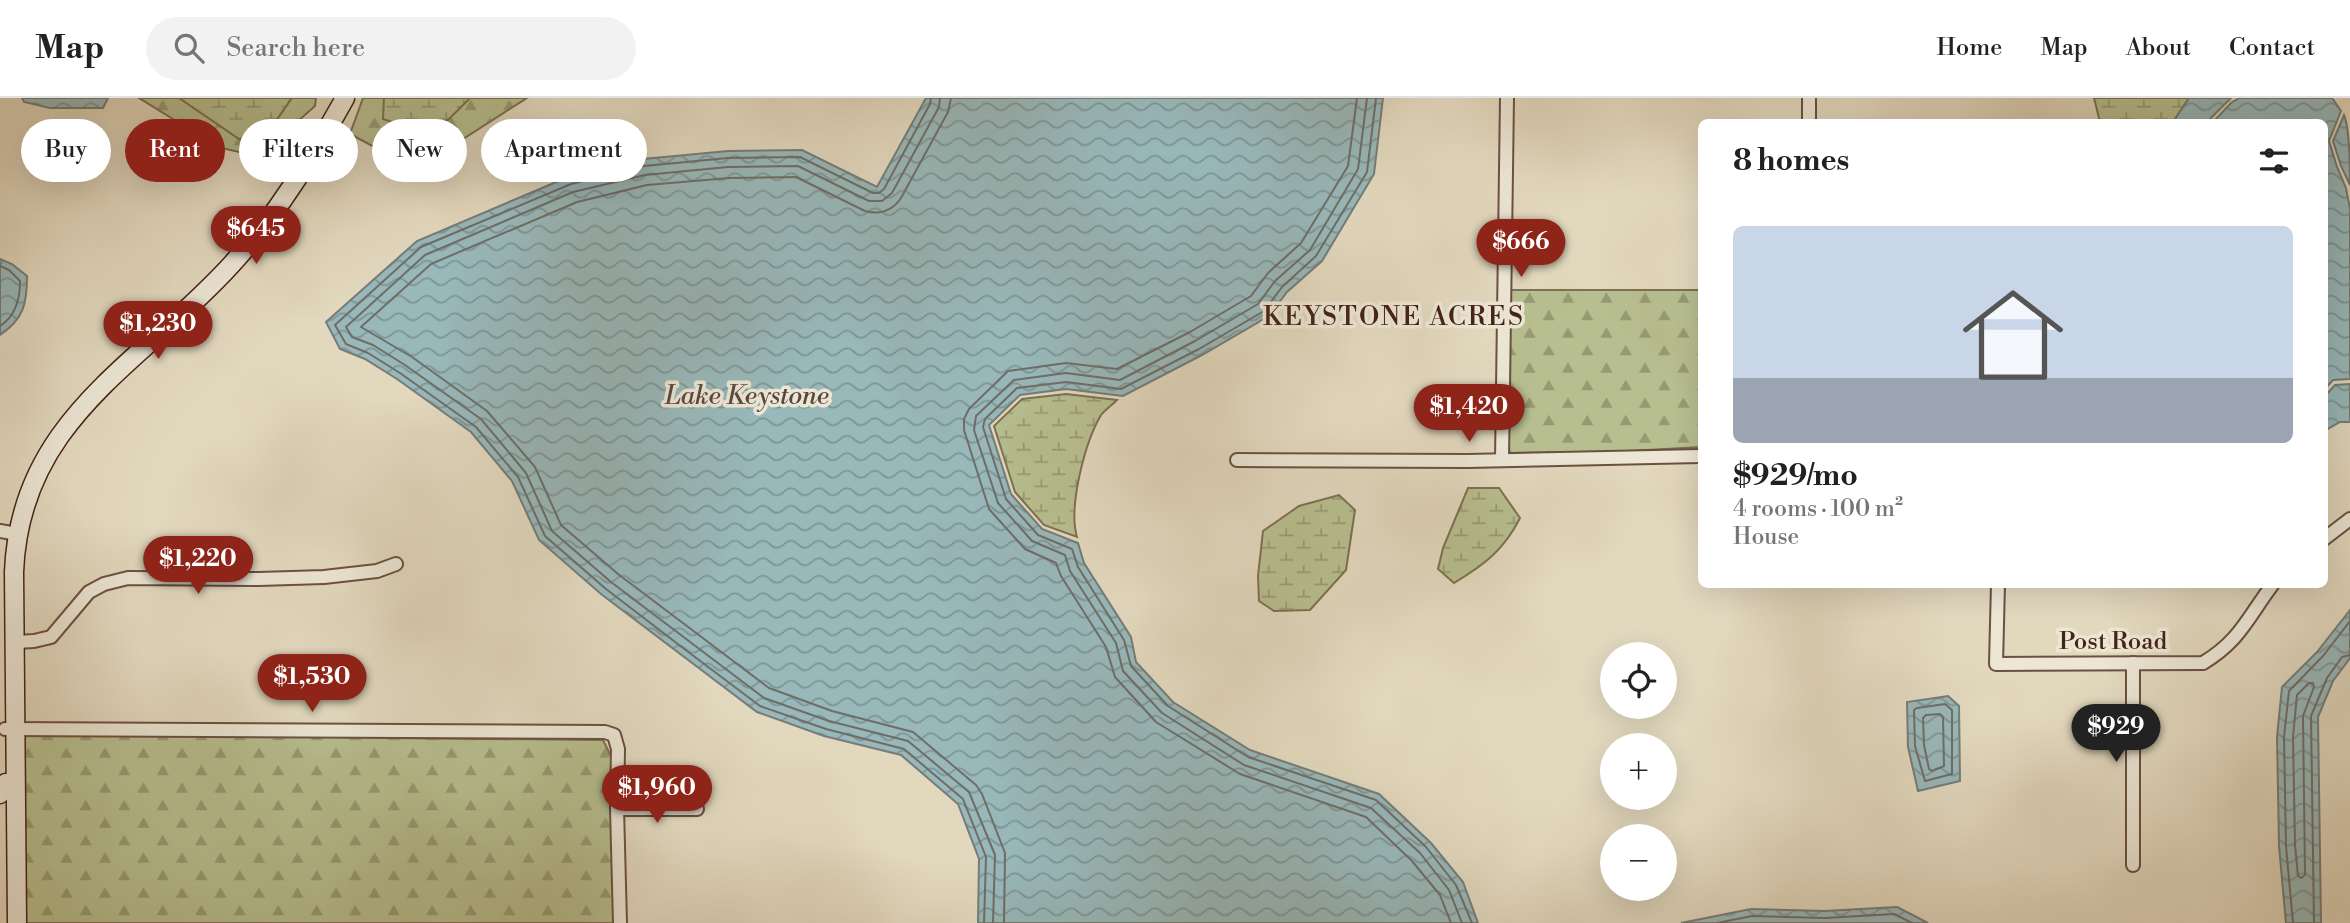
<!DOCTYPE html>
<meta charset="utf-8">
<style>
body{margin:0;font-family:"Libre Bodoni",serif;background:#f2f2f2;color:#202124;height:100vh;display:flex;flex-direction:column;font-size:26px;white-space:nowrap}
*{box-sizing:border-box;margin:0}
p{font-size:23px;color:#757577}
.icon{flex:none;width:38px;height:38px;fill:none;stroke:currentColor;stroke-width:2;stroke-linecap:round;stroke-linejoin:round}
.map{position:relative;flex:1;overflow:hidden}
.drawer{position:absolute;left:1698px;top:21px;width:630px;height:469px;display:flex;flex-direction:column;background:#fff;border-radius:10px;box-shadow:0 7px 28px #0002}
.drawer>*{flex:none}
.hud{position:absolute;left:21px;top:21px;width:665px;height:63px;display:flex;gap:14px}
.fabs{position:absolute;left:1600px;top:544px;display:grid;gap:14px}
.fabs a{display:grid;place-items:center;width:77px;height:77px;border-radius:50%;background:#fff;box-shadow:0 7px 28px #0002;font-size:35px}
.price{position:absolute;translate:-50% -60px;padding:0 16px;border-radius:24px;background:#8f2418;color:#fff;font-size:23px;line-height:46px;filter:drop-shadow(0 2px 4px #0008)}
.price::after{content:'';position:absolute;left:50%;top:42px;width:21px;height:16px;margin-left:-10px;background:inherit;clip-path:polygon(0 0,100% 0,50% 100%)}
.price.selected{background:#222;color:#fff}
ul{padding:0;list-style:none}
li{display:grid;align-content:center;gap:14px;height:371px;padding:0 35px}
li+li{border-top:2px solid #e0e0e0}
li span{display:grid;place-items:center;height:217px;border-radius:10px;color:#555}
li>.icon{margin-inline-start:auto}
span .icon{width:126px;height:126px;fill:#fffc;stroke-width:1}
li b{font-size:30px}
h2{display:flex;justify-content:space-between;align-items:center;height:84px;padding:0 35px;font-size:30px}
.tag{padding:0 24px;border-radius:32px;background:#fff;box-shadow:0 7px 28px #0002;font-size:24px;line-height:63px}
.tag.selected{background:#8f2418;color:#fff}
header{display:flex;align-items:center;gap:42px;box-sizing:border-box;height:98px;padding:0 35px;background:#fff;border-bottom:2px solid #e0e0e0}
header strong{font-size:33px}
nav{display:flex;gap:38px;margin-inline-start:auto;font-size:24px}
.search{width:490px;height:63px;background:#f2f2f2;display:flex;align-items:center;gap:18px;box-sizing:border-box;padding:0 24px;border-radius:38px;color:#757577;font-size:26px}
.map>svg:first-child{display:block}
</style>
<header>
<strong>Map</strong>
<div class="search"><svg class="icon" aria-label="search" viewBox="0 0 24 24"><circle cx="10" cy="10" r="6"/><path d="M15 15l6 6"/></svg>Search here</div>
<nav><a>Home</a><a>Map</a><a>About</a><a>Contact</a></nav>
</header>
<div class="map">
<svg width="2350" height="825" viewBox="0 0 2350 825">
<defs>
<pattern id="forest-firs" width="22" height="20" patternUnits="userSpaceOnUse" patternTransform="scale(1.75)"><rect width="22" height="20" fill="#b7be8f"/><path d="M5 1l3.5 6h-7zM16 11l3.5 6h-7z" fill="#969a74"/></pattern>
<pattern id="wetland-marsh" width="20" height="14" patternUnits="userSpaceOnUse" patternTransform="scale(1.75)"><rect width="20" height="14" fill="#b7be8f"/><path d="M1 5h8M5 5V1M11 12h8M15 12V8" fill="none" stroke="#969a74"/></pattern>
<pattern id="water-waves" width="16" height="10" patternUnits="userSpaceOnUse" patternTransform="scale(1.75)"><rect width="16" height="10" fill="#98b8ba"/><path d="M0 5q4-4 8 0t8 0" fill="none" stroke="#7e9596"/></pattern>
</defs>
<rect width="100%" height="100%" fill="#e2d8be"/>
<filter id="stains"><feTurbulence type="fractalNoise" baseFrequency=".00286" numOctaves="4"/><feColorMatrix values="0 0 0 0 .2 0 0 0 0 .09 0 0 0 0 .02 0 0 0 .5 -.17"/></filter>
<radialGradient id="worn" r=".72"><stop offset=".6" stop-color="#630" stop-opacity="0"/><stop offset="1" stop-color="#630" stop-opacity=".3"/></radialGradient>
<g fill="url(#forest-firs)" stroke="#7e7052" stroke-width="2">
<path d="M139 0H316L315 8 280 39 239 54 209 47 189 31Z"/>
<path d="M363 0H527L463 41 418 48 376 50 350 36Z"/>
<path d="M1509 192H1701V349L1611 354 1507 355Z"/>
<path d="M141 631 388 640 603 642 612 660 615 718 613 825H25L21 636Z"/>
</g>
<g fill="url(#wetland-marsh)" stroke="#7e7052" stroke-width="2">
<path d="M179 0H292L268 34 239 41Z"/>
<path d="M384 0H470L448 22 414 31 383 21Z"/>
<path d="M2094 0H2189L2173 24H2100Z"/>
<path d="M1066 296 1117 302C1112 307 1105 312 1101 317 1085 344 1068 409 1077 439L1044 427 1015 394 994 328 1022 301Z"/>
<path d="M1468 390H1499L1520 420C1504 452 1484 467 1454 485L1438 471 1443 450Z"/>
<path d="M1339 397 1355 412 1346 472 1310 512 1274 513 1259 503 1258 478 1263 433 1299 408Z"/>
</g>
<g fill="url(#water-waves)" stroke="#767c78" stroke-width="2">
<path d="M22 0H108L103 10H50L24 4Z"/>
<path d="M926 0H1383L1374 76 1322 163 1287 194 1269 218 1202 257 1123 298 1066 291 1020 297 989 327 1011 396 1042 431 1078 445 1084 465 1131 539 1136 564 1173 604 1250 652 1379 696 1431 745 1463 784 1478 825H978L979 761 958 706 901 657 824 638 757 614 601 496 539 442 512 383 471 334 397 281 365 261 340 251 326 224 417 143 568 79 643 61 728 53 802 52 877 89Z"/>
<path d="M2189 0H2231L2207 24H2173Z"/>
<path d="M2239 0H2332L2341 13 2329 43 2337 69 2346 90 2350 111V281L2333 282 2324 292V24H2213L2231 5Z"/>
<path d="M2344 17C2350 31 2350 69 2350 87L2341 68 2333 43Z"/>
<path d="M0 161 12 166 27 178C27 205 24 221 0 237Z"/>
<path d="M2350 286V324H2340L2324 333V299L2335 287Z"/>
<path d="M2350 512V560L2333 583 2318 619 2321 825H2286L2279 748 2277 639 2282 589 2317 554Z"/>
<path d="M1948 598 1959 608 1960 683 1918 693 1908 649 1907 604Z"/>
<path d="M1897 809 1928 825H1681L1751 811 1825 813Z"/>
</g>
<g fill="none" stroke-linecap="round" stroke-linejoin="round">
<g stroke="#6e6d68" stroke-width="2">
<path d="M931 0 930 6 884 91 879 95H873L800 59 728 60 644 68 571 86 421 149 335 227 346 246 368 255 400 275 476 329 518 379 545 438 606 491 683 550 760 608 826 631 904 651 963 701 986 759 984 825"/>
<path d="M940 0 939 9 892 95 882 103H869L798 68 728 69 645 77 573 94 425 157 346 229 352 239 373 247 405 267 481 321 526 375 552 433 611 484 764 600 829 623 908 643 969 694 995 757 993 825"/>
<path d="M951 0 948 14 901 100C892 113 880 117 865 113L796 79 729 80 647 87 577 104 431 166 361 229 412 259 487 313 535 369 561 427 618 476 769 590 832 613 913 634 976 687 982 696 1005 755 1004 825"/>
<path d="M1357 0 1348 68 1301 145 1268 175 1251 198 1190 234 1117 271 1066 265 1008 273 969 311 964 321V332L989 411 1025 451 1056 465 1061 478 1106 549 1115 579 1156 624 1240 676 1366 719 1412 763 1440 797 1451 825"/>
<path d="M1367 0 1358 71 1310 152 1275 183 1258 206 1195 243 1120 282 1066 275 1014 282 976 318 974 332 998 405 1032 443 1065 457 1070 473 1116 545 1123 573 1162 615 1244 667 1371 710 1420 755 1449 792 1462 825"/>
<path d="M1376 0 1367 74 1316 158 1282 189 1264 213 1199 251 1121 291 1066 284 1017 290 985 321 983 329 1006 401 1038 437 1072 451 1078 469 1124 542 1131 568 1168 608 1248 659 1376 702 1426 749 1456 787 1472 825"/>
<path d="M0 168 9 172 20 183C20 201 16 218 0 228"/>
<path d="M2309 585H2313L2314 589 2303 618 2305 777 2301 780 2298 778 2295 747 2293 639 2297 597Z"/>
<path d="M1945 606 1952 612V676L1925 683 1915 648 1914 612 1917 610Z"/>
<path d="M1940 616 1943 619 1944 668 1932 673 1929 671 1924 647 1923 620 1926 617Z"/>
<path d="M1717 825 1752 818 1825 820 1894 816 1912 825"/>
<path d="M2293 825 2286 748 2284 639 2289 593 2323 558 2350 523"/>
<path d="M2314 825 2311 618 2327 580 2342 559 2350 557"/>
</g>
<g stroke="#6c5040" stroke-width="16">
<g id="street">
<path d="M1809 24V0"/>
<path d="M1237 362 1468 363 1701 358"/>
<path d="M1502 362 1507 0"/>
<path d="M0 433 17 436"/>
<path d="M2324 441 2350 421"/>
<path d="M1998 486 1996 566 2203 565C2240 543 2248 519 2273 486"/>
<path d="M16 544 34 543 51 539 89 494 104 486 128 480 259 481 324 479 377 473 396 466"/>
<path d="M2133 565V767"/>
<path d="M5 631 605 634 614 637 618 651 617 710 620 825"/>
<path d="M617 711H697"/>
</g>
</g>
<g stroke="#442216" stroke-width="21">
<g id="secondary">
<path d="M0 696 6 685"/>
<path d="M17 825 14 474C20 321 140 267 231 167 277 117 312 59 345 0"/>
</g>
</g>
<use href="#street" stroke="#ece6d5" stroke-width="12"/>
<use href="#secondary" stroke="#ece6d5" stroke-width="18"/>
</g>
<g text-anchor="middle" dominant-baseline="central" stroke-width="7" stroke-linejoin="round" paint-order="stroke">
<g font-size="24" fill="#442216" stroke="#ece6d5">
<text x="2113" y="544">Post Road</text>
</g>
<g font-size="26" letter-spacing="2" fill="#442216" stroke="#ece6d5">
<text x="1394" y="219">KEYSTONE ACRES</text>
</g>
<g font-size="26" font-style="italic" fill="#59483f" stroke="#ece6d5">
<text x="747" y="298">Lake Keystone</text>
</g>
</g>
<rect width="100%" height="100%" filter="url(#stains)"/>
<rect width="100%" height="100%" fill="url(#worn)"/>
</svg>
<div class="fabs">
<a><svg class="icon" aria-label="locate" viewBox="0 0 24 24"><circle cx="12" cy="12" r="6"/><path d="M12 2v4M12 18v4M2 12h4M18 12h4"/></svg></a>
<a>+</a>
<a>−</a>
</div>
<b class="price" style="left:256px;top:168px">$645</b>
<b class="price" style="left:1521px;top:181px">$666</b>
<b class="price" style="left:158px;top:263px">$1,230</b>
<b class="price" style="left:1469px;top:346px">$1,420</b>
<b class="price" style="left:198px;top:498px">$1,220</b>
<b class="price" style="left:312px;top:616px">$1,530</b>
<b class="price selected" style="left:2116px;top:666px">$929</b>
<b class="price" style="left:657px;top:727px">$1,960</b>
<div class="hud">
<a class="tag">Buy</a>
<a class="tag selected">Rent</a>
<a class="tag">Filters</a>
<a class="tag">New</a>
<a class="tag">Apartment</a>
</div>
<section class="drawer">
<h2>8 homes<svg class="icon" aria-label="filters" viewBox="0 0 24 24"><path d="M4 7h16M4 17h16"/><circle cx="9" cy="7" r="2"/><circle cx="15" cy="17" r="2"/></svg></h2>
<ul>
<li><span style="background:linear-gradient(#c9d6e8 70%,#9aa5b1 0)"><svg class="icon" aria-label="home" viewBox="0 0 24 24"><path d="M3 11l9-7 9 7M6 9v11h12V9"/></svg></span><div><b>$929/mo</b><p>4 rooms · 100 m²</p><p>House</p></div></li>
</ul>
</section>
</div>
